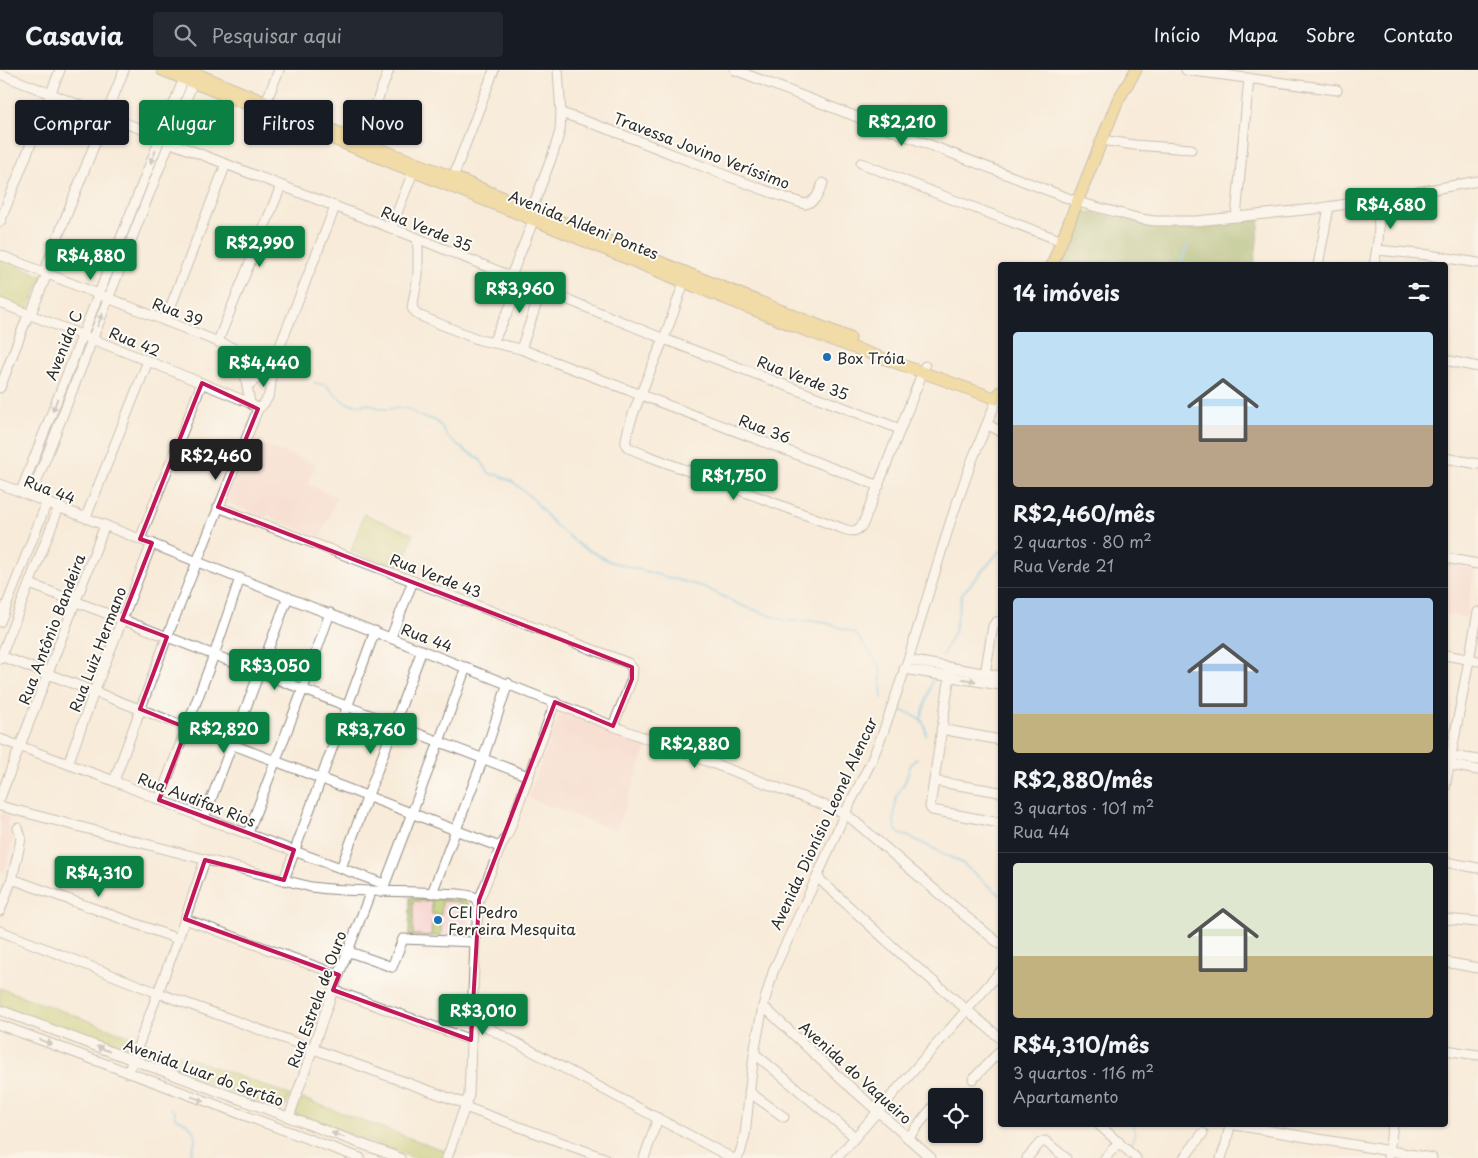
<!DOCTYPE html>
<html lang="pt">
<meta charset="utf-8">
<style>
body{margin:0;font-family:"Playpen Sans",sans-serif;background:#242831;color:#f1f3f6;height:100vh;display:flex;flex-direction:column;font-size:19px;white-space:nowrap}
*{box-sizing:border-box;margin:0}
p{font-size:16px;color:#9ea1a6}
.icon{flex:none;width:28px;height:28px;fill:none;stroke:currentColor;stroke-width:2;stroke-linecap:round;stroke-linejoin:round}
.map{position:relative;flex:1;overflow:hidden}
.details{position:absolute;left:998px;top:192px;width:450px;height:865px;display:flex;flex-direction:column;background:#171b24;border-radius:5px;box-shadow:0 1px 4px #0004}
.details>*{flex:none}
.banner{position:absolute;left:15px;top:30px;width:475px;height:45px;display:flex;gap:10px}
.tools{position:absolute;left:928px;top:1018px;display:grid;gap:10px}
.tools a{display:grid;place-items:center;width:55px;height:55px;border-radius:5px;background:#171b24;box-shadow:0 1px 4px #0004;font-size:25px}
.price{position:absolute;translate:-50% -42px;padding:0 11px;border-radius:5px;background:#0b8043;color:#fff;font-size:16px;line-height:32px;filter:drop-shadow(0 1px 2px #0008)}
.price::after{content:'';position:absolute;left:50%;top:30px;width:15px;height:11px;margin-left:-8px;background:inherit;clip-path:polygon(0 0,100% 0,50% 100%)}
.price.active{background:#222;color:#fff}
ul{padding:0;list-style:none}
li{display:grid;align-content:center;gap:10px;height:265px;padding:0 15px}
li+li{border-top:1px solid #363941}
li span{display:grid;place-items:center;height:155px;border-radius:5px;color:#555}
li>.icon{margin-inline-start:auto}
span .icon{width:90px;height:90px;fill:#fffc;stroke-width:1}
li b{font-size:21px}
h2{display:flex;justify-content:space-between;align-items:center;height:60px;padding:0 15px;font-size:21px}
.chip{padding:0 18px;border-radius:5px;background:#171b24;box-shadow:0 1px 4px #0004;font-size:18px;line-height:45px}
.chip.active{background:#0b8043;color:#fff}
header{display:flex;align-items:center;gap:30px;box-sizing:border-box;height:70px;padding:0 25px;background:#171b24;border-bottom:1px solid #363941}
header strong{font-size:24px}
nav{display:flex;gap:28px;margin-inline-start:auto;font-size:18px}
.search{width:350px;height:45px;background:#242831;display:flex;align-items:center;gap:12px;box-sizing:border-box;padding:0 18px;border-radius:5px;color:#9ea1a6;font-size:19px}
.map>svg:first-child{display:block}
</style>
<header>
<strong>Casavia</strong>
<div class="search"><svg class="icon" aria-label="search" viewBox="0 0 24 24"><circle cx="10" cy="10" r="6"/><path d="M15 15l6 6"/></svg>Pesquisar aqui</div>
<nav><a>Início</a><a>Mapa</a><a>Sobre</a><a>Contato</a></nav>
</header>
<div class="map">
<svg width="1478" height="1088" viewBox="0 0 1478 1088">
<rect width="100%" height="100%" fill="#fdfcf7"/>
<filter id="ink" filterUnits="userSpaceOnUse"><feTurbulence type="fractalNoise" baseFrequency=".02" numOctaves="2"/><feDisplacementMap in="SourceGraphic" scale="10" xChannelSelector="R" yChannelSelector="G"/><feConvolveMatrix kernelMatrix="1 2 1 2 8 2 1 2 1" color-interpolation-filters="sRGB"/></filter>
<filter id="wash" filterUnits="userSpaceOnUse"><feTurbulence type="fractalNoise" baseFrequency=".0096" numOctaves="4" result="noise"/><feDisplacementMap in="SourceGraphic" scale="20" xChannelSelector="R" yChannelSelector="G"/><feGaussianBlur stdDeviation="1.12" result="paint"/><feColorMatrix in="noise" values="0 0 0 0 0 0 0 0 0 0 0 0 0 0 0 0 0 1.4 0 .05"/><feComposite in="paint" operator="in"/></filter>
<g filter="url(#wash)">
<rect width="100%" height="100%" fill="#f8ebd9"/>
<g fill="#f7d0cb">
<path d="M250 370 316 394 308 414 337 427 321 468 273 449 272 446 269 445 265 447 229 433 227 429Z"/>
<path d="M1445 493 1475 499 1466 548 1445 544Z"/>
<path d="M561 640 648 674 616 761 528 728Z"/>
<path d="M0 744 10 746 8 753 9 754V761L14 768 4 802 0 800Z"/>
<path d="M410 828 465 830 468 834 467 869 409 866Z"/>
</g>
<g fill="#bccb6d" stroke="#747b4c">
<path d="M0 189 43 206 28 241 0 230Z"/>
<path d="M364 444 413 464 402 500 351 481Z"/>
<path d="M410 828 465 830 468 834V845H460V832L442 831 441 845 432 844V831H413V865L431 866 432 852 441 853V866H409Z"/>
<path d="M0 918 135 968 130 981 126 984 0 936Z"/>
<path d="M143 971 290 1025 285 1037 281 1039 139 989 138 985Z"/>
<path d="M298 1027 445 1081 442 1088H414L295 1044 293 1041Z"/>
</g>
<path fill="#95af60" stroke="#606d46" d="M1084 141 1145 154 1204 155 1260 149 1254 195H1055L1078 145Z"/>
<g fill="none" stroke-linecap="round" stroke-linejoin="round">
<g stroke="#69bee5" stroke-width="2">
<path d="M1180 195 1188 175"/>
<path d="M314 313 326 315 339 328 347 333 357 335 370 334 380 339H387L403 338 409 339 421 347 435 350 442 357 447 366 465 381 479 388 489 403 493 405 497 404 513 412 533 429 555 455 579 475 611 492 704 517 740 535 786 551H821L855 563 880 596 882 628"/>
<path d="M942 586 954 562 962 524 1000 481"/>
<path d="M898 639C912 645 926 646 926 665"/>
<path d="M921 649 933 608"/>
<path d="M917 688 911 694 905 712 896 727 894 751 896 760 900 764 910 767 962 793 1000 825"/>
<path d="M171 1039 175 1042V1048C184 1051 195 1057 195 1068 196 1075 189 1080 192 1088"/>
<path d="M1132 1073 1135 1063 1133 1055"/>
<path d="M1123 1087V1088"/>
</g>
</g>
</g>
<g filter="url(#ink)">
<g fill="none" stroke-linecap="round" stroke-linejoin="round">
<g stroke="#928b82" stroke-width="11">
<g id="minor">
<path d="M735 0 1078 132 1141 149 1155 151H1196L1314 139 1373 130 1478 111"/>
<path d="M1186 0 1337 20"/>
<path d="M0 4 161 67 169 72 417 168 664 269 900 359"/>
<path d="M266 32 279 0"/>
<path d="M561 43C644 69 722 108 805 134 816 132 819 123 823 113"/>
<path d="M1102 70 1134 75 1191 79"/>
<path d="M359 77 389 0"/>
<path d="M861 93 938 124 1062 171"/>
<path d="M453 107 494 0"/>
<path d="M1373 130C1383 151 1378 173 1374 195"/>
<path d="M530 144 553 84 560 61 561 43 558 0"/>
<path d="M1236 147 1249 8"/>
<path d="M0 152 60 0"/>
<path d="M391 158 413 102"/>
<path d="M417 168 418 178V206L412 238 418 245 467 265 480 270 521 279 879 416"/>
<path d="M1377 180 1429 185 1478 193"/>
<path d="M0 185 271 293 280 276 335 137"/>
<path d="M1318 195 1329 137"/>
<path d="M44 202 124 0"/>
<path d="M511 206 536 144"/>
<path d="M684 212C677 232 671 251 663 270 656 289 623 360 626 375L629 378 643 384 841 458C851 462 856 463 863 454L925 296"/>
<path d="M0 233 148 291 250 333 258 339"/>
<path d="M30 246 47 204"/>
<path d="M165 251 226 94"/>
<path d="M218 271 281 116"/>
<path d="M493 272 510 237 513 227 515 208"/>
<path d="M521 279 542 218"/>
<path d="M241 281 250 333"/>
<path d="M1445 290 1478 297"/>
<path d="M247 316C257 310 260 301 271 297"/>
<path d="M0 318 28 245"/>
<path d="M258 339C275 326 270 312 271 293"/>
<path d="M988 355 1000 361"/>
<path d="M1445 388 1478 394"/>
<path d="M0 414 613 656 845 743 964 845 1000 874"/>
<path d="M21 421 186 3"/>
<path d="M31 426 195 7"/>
<path d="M218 437 628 593 633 599 632 609 613 656"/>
<path d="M86 447 148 291"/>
<path d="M140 469 202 313"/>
<path d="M1445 488 1478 494"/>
<path d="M30 514 528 706"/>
<path d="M0 552 47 432"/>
<path d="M391 567 413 511"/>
<path d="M1445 585 1478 591"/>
<path d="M1 586 497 776 502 774 508 764 555 632"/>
<path d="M0 589 59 437"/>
<path d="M908 590 1000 606"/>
<path d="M951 598 930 737 932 740 1000 753"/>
<path d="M904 599 1000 615"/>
<path d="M985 604 993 556 996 552 1000 551"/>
<path d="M941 659 1000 670"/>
<path d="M0 669 114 711 204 748 384 814"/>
<path d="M1446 685 1478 690"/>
<path d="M68 694 94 622 152 473"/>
<path d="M1445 694 1478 700"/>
<path d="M114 711 167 567 258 339"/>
<path d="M934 711 1000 722"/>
<path d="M1445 718 1478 542"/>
<path d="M0 728 105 455"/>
<path d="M159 730 214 585 240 508"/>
<path d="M0 736 311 817C353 823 396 820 439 823 451 824 466 823 477 828L479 835 475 872 469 1025 447 1088"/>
<path d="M204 748 288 527"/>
<path d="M248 763 303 619 330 543"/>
<path d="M1445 792 1478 798"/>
<path d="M341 798 422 580"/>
<path d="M817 807 900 883 1000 968"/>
<path d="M12 809 178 869"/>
<path d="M284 810 375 561"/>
<path d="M383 819 439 672 466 597"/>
<path d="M432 823 483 689 508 613"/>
<path d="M479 830 502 774"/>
<path d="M0 841 12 809 20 774 21 767 18 758"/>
<path d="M185 849 339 905"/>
<path d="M1445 849 1478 852"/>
<path d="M0 861 158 923 466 1034"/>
<path d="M347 881 392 897 403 869 475 872"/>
<path d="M1445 892 1478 898"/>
<path d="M333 920 471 970"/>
<path d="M763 936 840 1008 931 1088"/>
<path d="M0 940 133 990 400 1088"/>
<path d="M472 949 732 1088"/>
<path d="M0 955 360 1088"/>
<path d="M1445 980 1478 985"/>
<path d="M754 983 855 1067"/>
<path d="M128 1003 178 869 205 790"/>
<path d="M973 1009 1000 981"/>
<path d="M749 1022 784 1047"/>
<path d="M465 1037 604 1088"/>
<path d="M289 1047 333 920 371 821"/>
<path d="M1099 1055 1136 1088"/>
<path d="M1235 1055 1432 1088"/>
<path d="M908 1068 932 1038"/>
<path d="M644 1088 658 1048"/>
<path d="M737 1088 740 1083 745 1065 751 1008 755 978 763 936 774 899 817 807 845 743 871 692 884 660 908 590 951 450 971 393 997 329"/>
<path d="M837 1088 1000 902"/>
<path d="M1027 1088 1040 1073 1045 1071 1066 1088"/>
<path d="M1105 1088 1119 1072"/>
<path d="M1184 1088 1203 1063"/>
<path d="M1221 1088 1226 1074 1230 1055"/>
<path d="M1388 1088 1393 1055"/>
</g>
</g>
<g stroke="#928b82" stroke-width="13">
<g id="major">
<path d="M162 0 534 150 684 212 807 261 997 329 1000 322"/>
<path d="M187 0 361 72 453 107 687 203 850 268"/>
<path d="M1052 195 1118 30 1136 0"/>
</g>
</g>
<use href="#minor" stroke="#fff" stroke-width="9"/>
<use href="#major" stroke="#e9c769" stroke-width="11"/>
</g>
<defs><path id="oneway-solid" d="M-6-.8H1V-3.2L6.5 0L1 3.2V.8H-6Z" transform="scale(1.25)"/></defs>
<g fill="#a0a0a0">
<use href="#oneway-solid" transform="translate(153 87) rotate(112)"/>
<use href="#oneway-solid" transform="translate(100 250) rotate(-68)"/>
<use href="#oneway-solid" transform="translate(55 335) rotate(111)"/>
<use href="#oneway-solid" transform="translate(969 610) rotate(10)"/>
<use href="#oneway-solid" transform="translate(46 972) rotate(21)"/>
<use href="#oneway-solid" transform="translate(103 979) rotate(-159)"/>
<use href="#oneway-solid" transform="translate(198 1029) rotate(20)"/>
<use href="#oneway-solid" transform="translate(338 1065) rotate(-160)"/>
</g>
</g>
<path d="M0 0H1478V1088H0ZM202 313 258 339 218 437 632 597V609L613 656 555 632 479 830 471 970 333 920 339 905 185 849 205 790 284 810 294 780 159 730 187 658 140 639 167 567 122 550 152 473 140 469Z" fill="#f8ebd9" fill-opacity=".55" fill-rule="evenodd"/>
<path fill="none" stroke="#c2185b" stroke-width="4" stroke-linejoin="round" d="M202 313 258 339 218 437 632 597V609L613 656 555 632 479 830 471 970 333 920 339 905 185 849 205 790 284 810 294 780 159 730 187 658 140 639 167 567 122 550 152 473 140 469Z"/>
<g fill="#1f6fb2" stroke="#fdfcf7" stroke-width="2">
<circle cx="827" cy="287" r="5"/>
<circle cx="438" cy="850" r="5"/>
</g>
<g text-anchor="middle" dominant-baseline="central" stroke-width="4" stroke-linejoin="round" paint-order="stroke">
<g font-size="15" fill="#2b2b2b" stroke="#fdfcf7">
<text transform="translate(702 80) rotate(21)">Travessa Jovino Veríssimo</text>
<text transform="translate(584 154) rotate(22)">Avenida Aldeni Pontes</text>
<text transform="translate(427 158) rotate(22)">Rua Verde 35</text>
<text transform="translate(178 241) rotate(21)">Rua 39</text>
<text transform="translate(135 271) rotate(22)">Rua 42</text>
<text transform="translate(63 275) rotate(-68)">Avenida C</text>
<text transform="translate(803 307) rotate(21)">Rua Verde 35</text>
<text transform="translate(765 358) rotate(21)">Rua 36</text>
<text transform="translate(50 419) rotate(21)">Rua 44</text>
<text transform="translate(436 505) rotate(21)">Rua Verde 43</text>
<text transform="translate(51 559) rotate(-69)">Rua Antônio Bandeira</text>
<text transform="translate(427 567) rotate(21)">Rua 44</text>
<text transform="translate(97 579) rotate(-69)">Rua Luiz Hermano</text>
<text transform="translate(197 729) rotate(21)">Rua Audifax Rios</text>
<text transform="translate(823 753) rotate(-65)">Avenida Dionísio Leonel Alencar</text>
<text transform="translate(316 929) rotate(-70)">Rua Estrela de Ouro</text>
<text transform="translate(204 1002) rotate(20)">Avenida Luar do Sertão</text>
<text transform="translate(856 1002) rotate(42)">Avenida do Vaqueiro</text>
</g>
<g font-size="15" fill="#2b2b2b" stroke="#fdfcf7" text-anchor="start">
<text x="837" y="287">Box Tróia</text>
<text x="448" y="841">CEI Pedro<tspan x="448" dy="17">Ferreira Mesquita</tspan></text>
</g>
</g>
</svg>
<div class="tools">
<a><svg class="icon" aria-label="locate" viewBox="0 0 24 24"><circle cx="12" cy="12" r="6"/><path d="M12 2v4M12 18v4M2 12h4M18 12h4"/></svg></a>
</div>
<b class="price" style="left:902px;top:77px">R$2,210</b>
<b class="price" style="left:1391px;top:160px">R$4,680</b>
<b class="price" style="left:260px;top:198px">R$2,990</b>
<b class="price" style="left:91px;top:211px">R$4,880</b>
<b class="price" style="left:520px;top:244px">R$3,960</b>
<b class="price" style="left:264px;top:318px">R$4,440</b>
<b class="price active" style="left:216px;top:411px">R$2,460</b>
<b class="price" style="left:734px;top:431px">R$1,750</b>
<b class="price" style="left:275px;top:621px">R$3,050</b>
<b class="price" style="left:224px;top:684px">R$2,820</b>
<b class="price" style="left:371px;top:685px">R$3,760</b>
<b class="price" style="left:695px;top:699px">R$2,880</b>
<b class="price" style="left:99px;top:828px">R$4,310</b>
<b class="price" style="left:483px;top:966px">R$3,010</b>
<div class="banner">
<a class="chip">Comprar</a>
<a class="chip active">Alugar</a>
<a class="chip">Filtros</a>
<a class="chip">Novo</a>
</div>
<section class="details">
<h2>14 imóveis<svg class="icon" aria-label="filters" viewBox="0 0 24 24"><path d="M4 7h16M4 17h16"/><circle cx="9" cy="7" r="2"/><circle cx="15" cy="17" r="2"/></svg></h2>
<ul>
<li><span style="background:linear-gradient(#bfe0f5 60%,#b9a48a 0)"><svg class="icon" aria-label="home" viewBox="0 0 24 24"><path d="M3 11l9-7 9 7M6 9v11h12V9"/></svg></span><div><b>R$2,460/mês</b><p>2 quartos · 80 m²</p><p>Rua Verde 21</p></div></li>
<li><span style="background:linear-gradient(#a9c7e8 75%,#c2b280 0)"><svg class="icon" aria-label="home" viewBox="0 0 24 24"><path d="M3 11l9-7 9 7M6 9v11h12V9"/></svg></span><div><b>R$2,880/mês</b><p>3 quartos · 101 m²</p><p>Rua 44</p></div></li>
<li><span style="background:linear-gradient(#dfe7d0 60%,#c2b280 0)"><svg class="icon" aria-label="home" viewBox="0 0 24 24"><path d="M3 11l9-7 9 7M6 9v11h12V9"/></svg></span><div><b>R$4,310/mês</b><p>3 quartos · 116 m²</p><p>Apartamento</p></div></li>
</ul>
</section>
</div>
